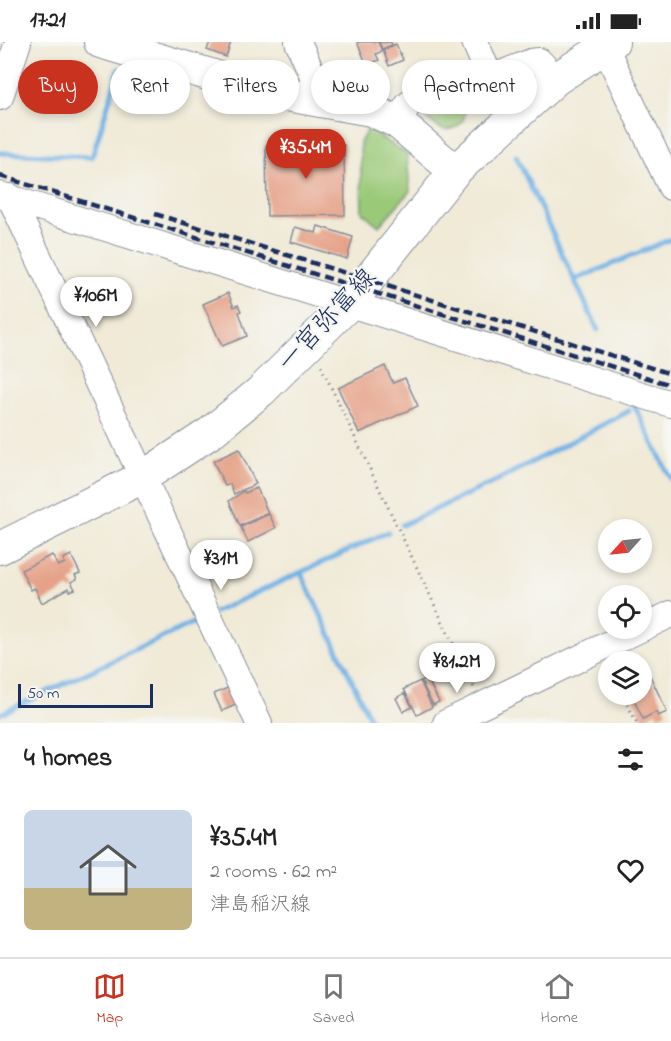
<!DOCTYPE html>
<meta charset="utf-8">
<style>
body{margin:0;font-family:"Indie Flower","Klee One",sans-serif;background:#f2f2f2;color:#222;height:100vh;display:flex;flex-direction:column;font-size:22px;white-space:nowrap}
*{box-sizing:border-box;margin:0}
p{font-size:20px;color:#767676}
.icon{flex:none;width:33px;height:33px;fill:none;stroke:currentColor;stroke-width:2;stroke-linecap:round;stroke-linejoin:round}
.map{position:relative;height:681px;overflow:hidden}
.sheet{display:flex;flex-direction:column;background:#fff;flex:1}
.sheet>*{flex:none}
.top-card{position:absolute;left:18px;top:18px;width:636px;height:54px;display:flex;gap:12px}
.needle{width:39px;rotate:243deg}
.fabs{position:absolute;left:598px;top:477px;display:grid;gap:12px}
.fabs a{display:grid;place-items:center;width:54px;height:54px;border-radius:50%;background:#fff;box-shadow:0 3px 9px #0003;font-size:30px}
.scale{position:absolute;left:18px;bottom:15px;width:135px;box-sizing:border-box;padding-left:6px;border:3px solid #1b2f5e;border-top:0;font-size:16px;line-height:21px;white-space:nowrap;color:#1b2f5e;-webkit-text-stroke:4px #f6f6f2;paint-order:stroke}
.price{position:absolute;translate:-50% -51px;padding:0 14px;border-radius:21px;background:#fff;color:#222;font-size:20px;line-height:39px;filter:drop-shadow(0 2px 3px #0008)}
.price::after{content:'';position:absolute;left:50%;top:36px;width:18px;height:14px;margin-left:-9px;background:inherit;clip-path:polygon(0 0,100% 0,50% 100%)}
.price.on{background:#c8321e;color:#fff}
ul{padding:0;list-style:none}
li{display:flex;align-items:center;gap:18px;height:150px;padding:0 24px}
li+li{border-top:2px solid #e0e0e0}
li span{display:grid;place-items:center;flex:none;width:168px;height:120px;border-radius:9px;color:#555}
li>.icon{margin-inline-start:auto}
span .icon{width:72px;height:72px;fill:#fffc;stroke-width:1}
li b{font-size:26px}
h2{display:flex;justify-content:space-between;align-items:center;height:72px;padding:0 24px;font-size:26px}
.pill{padding:0 21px;border-radius:27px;background:#fff;box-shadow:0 3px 9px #0003;font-size:21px;line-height:54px}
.pill.on{background:#c8321e;color:#fff}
.status{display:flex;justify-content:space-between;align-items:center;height:42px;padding:0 30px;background:#fff;direction:ltr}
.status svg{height:16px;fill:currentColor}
.tabs{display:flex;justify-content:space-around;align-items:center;height:84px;border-top:2px solid #e0e0e0;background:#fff;font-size:16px;color:#767676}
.tabs a{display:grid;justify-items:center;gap:3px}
.tabs .on{color:#c8321e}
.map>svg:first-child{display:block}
</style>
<div class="status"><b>17:21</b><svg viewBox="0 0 49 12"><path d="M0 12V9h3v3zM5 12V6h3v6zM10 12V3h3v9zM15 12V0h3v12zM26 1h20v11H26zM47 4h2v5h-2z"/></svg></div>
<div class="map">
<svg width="671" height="681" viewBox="0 0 671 681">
<rect width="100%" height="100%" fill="#f6f6f2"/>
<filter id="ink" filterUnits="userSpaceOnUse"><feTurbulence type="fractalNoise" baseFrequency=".0167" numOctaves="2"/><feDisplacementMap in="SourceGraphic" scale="12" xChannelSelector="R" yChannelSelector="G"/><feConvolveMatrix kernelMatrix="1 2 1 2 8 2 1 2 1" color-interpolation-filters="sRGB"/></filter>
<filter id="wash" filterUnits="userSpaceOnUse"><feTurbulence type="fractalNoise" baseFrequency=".008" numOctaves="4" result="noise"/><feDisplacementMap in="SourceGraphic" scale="24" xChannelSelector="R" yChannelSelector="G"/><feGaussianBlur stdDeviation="1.35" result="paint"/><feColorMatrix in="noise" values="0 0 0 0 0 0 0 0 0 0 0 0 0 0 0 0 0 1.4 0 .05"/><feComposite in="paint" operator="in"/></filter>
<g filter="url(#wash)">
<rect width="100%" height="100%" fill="#f0ead7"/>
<g fill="#9ac977" stroke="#5a7c6a" stroke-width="1.5">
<path d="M532 28 495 60 489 62 481 61 474 52Z"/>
<path d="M461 55C462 60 465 65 465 69 465 84 450 92 438 85 430 80 423 73 415 67Z"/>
<path d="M368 87 407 112 410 149 379 184 362 170 360 100Z"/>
</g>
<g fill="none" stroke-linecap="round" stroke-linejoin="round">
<g stroke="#72b2e6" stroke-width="5">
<path d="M0 111 92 115 119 27"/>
<path d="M516 114 598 288"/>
<path d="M575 238 671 197"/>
<path d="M633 361 671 437"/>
<path d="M402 483 496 439 629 369"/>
<path d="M301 531 372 681"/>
<path d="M215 570 388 490"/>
<path d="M0 672 197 579"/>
</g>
</g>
<g id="blocks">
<g fill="#e6a288">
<path d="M210 0H231L226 15 207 8Z"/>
<path d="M357 0H378L382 9 376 12 379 18 367 23Z"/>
<path d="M379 0H391L392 3 382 7Z"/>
<path d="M396 2 403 18 389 24 383 8Z"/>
<path d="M344 103 345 173 267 174 266 104Z"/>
<path d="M318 184 353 195 347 217 291 200 295 185 316 191Z"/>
<path d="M228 251 234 265 238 263 241 269 239 270 247 294 222 304 203 262Z"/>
<path d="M385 324 393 341 405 336 418 364 359 391 338 346Z"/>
<path d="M239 407 256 442 234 452 230 442 225 444 213 419Z"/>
<path d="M257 446 268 471 240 484 229 459 244 449 245 451Z"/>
<path d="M269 472 276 486 248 500 241 485Z"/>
<path d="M52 513 58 524 65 521 63 517 71 513 80 531 75 533 77 537 71 540 75 547 70 549 69 546 42 561 35 546 31 548 21 528Z"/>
<path d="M644 621 667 670 658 674 656 670 643 677 631 652H642V622Z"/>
<path d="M427 636 439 660 433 663 421 639Z"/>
<path d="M420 639 432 665 417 673 404 647Z"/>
<path d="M230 645 238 662 222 669 214 652Z"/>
<path d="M405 651 412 665 403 670 396 656Z"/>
</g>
</g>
</g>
<g filter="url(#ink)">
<use href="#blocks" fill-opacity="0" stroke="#868c9a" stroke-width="1.5"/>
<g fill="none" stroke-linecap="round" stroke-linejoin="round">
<g stroke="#868c9a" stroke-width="28">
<g id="minor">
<path d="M298 0 313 34 311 58"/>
<path d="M475 0 491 38"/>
<path d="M605 5 671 145"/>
<path d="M0 55 18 0"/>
<path d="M397 80 408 63 413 59 459 49 531 20 539 19 556 37"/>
<path d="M0 153 671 362"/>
<path d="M10 155 259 681"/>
<path d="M642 586 671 572"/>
<path d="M446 681 642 586"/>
</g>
</g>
<g stroke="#868c9a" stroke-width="34">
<g id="major">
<path d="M100 0 264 49 371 68 397 80 455 129"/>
<path d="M0 506 143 435 210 391 261 349 350 261 455 129 556 37 613 0"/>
</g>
</g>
<g stroke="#868c9a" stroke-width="3" stroke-dasharray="1.5 4.5" stroke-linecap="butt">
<path d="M321 324 474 646"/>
<path d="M622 652 637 681"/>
</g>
<use href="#minor" stroke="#fff" stroke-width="26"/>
<use href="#major" stroke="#fff" stroke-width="32"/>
<g stroke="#1b2f5e" stroke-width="4.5" stroke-dasharray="9 4.5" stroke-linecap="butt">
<path d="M0 134 671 343"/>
<path d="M155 172 671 332"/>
</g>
</g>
</g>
<g text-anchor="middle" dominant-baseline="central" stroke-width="5" stroke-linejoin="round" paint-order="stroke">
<g font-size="26" fill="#1b2f5e" stroke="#f6f6f2">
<text transform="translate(328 279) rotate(-47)">一宮弥富線</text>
</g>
</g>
</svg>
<div class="fabs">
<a><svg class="needle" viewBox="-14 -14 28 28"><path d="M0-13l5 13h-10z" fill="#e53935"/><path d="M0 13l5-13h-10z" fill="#767676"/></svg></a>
<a><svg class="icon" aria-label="locate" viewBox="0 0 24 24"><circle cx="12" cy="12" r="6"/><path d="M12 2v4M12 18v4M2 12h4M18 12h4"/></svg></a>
<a><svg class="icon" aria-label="layers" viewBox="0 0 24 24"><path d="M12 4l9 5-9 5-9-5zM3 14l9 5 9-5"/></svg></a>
</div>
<div class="scale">50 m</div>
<b class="price on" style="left:306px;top:138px">¥35.4M</b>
<b class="price" style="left:96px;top:286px">¥106M</b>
<b class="price" style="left:221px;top:549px">¥31M</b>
<b class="price" style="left:457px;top:652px">¥81.2M</b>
<div class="top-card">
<a class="pill on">Buy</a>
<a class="pill">Rent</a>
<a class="pill">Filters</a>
<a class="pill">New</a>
<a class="pill">Apartment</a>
</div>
</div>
<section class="sheet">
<h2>4 homes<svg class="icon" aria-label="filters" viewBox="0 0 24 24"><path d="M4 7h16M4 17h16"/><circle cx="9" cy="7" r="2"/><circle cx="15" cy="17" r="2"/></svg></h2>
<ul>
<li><span style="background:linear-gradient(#c9d6e8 65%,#c2b280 0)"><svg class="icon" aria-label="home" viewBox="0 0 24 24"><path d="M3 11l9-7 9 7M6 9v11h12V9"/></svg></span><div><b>¥35.4M</b><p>2 rooms · 62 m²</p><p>津島稲沢線</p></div><svg class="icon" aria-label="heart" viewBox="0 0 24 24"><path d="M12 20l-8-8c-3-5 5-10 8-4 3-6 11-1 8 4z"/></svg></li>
</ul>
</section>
<nav class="tabs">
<a class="on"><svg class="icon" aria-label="map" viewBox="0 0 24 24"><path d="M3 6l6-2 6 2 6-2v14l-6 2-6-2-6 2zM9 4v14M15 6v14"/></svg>Map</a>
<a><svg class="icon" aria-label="saved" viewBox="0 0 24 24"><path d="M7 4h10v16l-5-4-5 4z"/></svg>Saved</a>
<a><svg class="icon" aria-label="home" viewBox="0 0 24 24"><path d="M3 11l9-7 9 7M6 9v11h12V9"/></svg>Home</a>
</nav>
